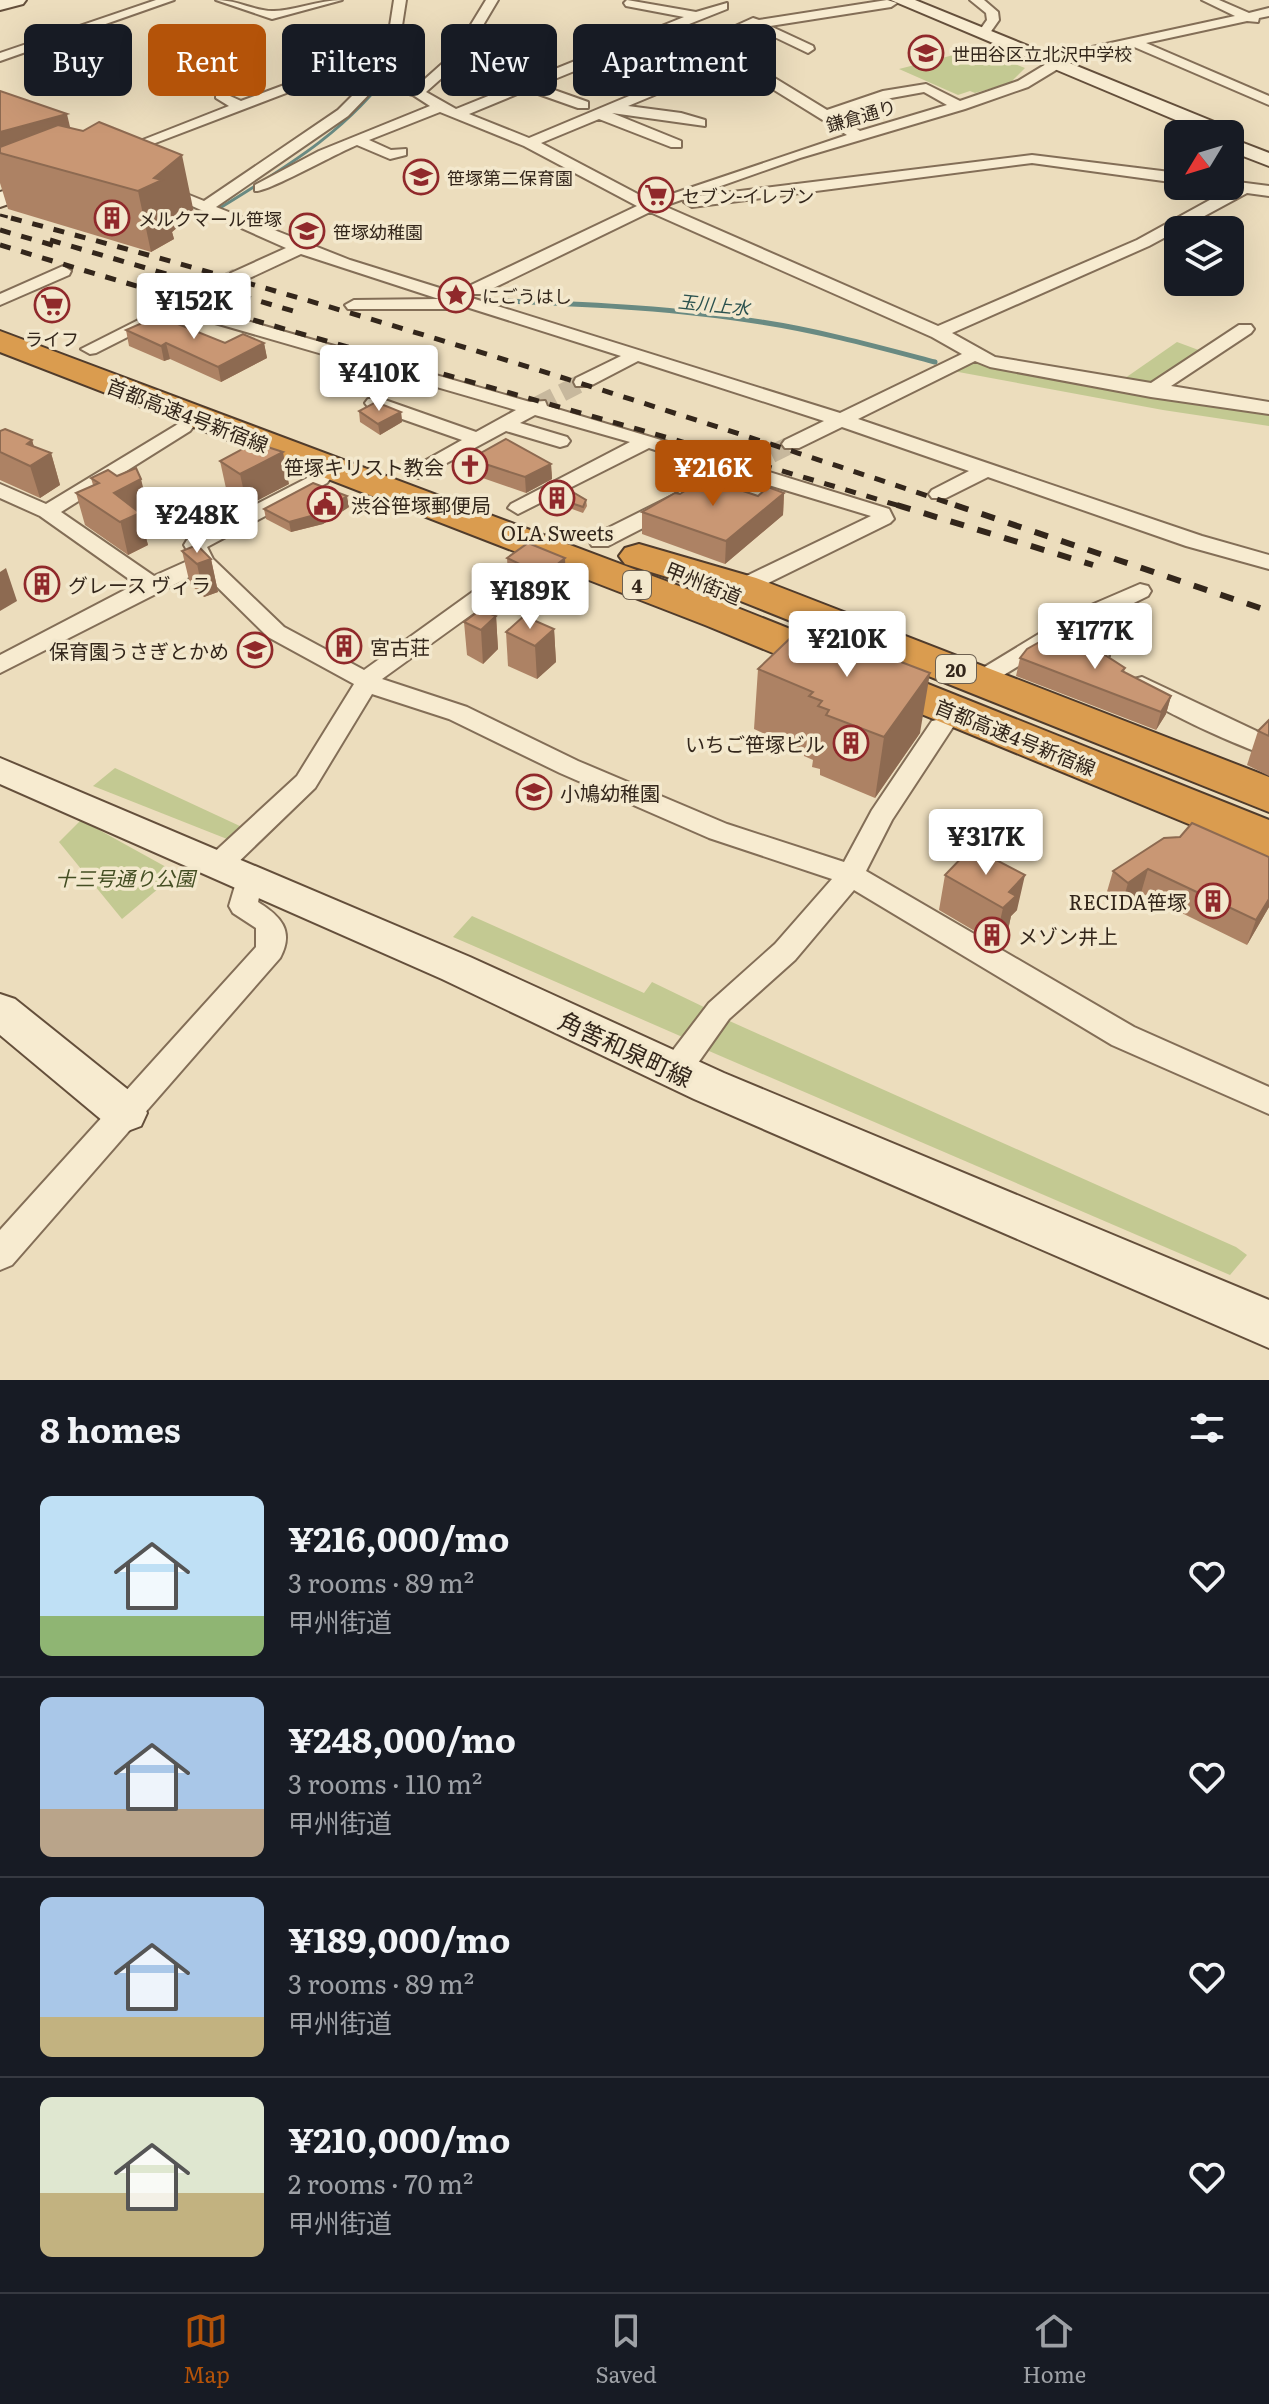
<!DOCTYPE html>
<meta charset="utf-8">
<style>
body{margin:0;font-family:Literata,"Noto Sans JP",serif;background:#242831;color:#f1f3f6;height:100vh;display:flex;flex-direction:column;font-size:30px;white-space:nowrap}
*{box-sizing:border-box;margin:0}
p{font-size:26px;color:#9ea1a6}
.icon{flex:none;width:44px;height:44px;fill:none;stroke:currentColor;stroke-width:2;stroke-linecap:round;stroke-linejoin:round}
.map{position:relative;height:1380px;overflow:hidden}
.details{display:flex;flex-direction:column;background:#171b24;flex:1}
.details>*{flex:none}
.banner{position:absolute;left:24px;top:24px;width:800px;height:72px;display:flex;gap:16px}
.needle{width:52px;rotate:232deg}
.fabs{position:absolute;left:1164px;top:120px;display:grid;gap:16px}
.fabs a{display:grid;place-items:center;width:80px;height:80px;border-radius:12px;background:#171b24;box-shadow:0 8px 32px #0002;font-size:40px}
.price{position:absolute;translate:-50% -68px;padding:0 18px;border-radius:8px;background:#fff;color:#222;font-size:26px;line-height:52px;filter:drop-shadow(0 2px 4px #0008)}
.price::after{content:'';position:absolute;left:50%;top:48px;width:24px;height:18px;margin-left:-12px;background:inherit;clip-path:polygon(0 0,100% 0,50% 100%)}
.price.selected{background:#b45309;color:#fff}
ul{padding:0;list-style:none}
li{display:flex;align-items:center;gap:24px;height:200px;padding:0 40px}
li+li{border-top:2px solid #363941}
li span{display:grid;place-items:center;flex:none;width:224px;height:160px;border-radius:12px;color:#555}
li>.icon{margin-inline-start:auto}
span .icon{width:96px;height:96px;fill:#fffc;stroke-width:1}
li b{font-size:34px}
h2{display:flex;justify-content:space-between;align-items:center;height:96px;padding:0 40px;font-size:34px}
.pill{padding:0 28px;border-radius:12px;background:#171b24;box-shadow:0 8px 32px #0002;font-size:28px;line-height:72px}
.pill.selected{background:#b45309;color:#fff}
.tab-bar{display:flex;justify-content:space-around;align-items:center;height:112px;border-top:2px solid #363941;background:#171b24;font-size:22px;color:#9ea1a6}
.tab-bar a{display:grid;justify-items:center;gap:4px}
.tab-bar .selected{color:#b45309}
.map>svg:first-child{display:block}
</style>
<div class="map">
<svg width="1269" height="1380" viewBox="0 0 1269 1380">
<rect width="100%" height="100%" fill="#ecddbd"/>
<g fill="#c3c992">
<path d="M977 49 1025 68 1010 83 975 93 970 91 958 95 899 69Z"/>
<path d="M1177 342 1204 352 1152 388 1118 383Z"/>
<path d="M972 360 1269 411V426L1163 410 953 371Z"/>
<path d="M115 768 242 827 227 839 93 786Z"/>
<path d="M81 820 177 873 122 919 59 842Z"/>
<path d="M472 916 644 993 652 982 708 1009 687 1039 453 937Z"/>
<path d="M725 1019 1236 1247 1247 1255 1230 1275 709 1051 708 1039Z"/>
</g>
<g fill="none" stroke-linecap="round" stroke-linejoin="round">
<path stroke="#698a82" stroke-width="3" d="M215 211C281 170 348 132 393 67"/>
<path stroke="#698a82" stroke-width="5" d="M486 300C578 304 671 307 761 322 820 331 878 347 935 362"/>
<g stroke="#c7b89d" stroke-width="18" stroke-dasharray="18 9" stroke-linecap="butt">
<path d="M180 304 237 277"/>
<path d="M538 405 583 382"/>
<path d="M747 466 792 444"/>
</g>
<g stroke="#836e57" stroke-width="4">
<g id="street">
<path d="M156 0H174L0 61V53Z"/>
<path d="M216 0C238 0 254 11 272 11 291 12 318 0 342 0L272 19Z"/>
<path d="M394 0H406L399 45 383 78 416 87 453 54 486 0H498L463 59 426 92 456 109 684 17 626 6 624 3 627 0 696 12 727 3V9L669 32 760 69 827 110 883 91 926 84 960 101 1018 81 1051 61 1083 49 1235 16 1202 0H1219L1249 13 1269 8V16L1259 18 1258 22 1247 21 1146 43 1269 96V105L1132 46 1092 55 1061 67 1028 87 965 109 800 158 664 206 938 326 1137 240 1228 190 1222 186H1230V181L1269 186V196L1247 193 1149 246 952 333 995 357 1151 383 1239 325H1251L1254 329 1251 333 1171 386 1269 402V414L1151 397 990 367 975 361 858 419 1202 536 1269 555V569L1186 546 988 477 946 498H932L929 494 932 490 969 471 842 427 799 448H785L782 444 785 440 824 421 638 361 590 386H576L574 382 576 378 621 356 460 305 452 309H348L345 305 354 300 439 299 301 254 243 281H231L229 277 231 273 286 248 154 189 162 184 204 201 338 110 364 84 323 79 124 155H114L112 152 229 106 216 98 217 75 179 60V54H189L225 69 264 59V65L231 75 230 96 241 101 322 71 370 77 387 45ZM658 37 715 60 529 138 469 114 527 90 578 108H588V102L540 85ZM726 65 750 75 847 135 651 201 541 143 599 119 671 147H681V141L612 113 705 126V120L681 113 628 106ZM377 86 413 95 430 106 319 151 255 185V191C266 193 339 152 357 145L390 159 406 155V149L391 150 369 140 440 112 524 146 637 206 469 286 466 290 469 294H481L650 212 932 337 962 354 840 413 350 260 216 207 348 116ZM924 92 947 105 860 131 837 116 891 98Z"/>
<path d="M887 0 897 3 891 7 770 26 813 46 814 49 808 53 756 28 726 37 720 33 753 18 759 20Z"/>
<path d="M970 0H984L998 12 999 20 987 37 977 34 987 20 986 13Z"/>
<path d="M1032 155 1178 173V183L1032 163 692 207 684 202 692 197Z"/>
<path d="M63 266 71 271 69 275 0 305V294Z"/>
<path d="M180 299 188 304 530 402 545 401 547 406 738 463 754 462 756 468 889 509 894 519 890 523 750 592H734L731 587 734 582 871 516 742 477 608 546H592L589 541 592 536 722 471 649 448 518 514 508 508 511 504 630 442 535 415 520 423 567 437 570 441 567 445 560 447 506 431 419 478 412 476 409 472 412 468 462 440 368 407 365 403 368 399H382L476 432 516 410 177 312 96 353 90 354 81 349Z"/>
<path d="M183 421 190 423 193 427 190 431 61 512 154 576 192 559 184 545 187 540 313 475H327L330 479 327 483 207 547 213 559 284 627 364 670 524 555H540L543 560 540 565 382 679 467 707 578 761 727 824 844 862 872 810 932 721 941 719 950 721 953 727 892 820 866 871 1134 1027 1269 1087V1114L1112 1045 854 890 795 960 729 1019 686 1080 675 1084 664 1080 660 1071 664 1062 709 1003 775 944 832 879 709 838 560 773 449 719 372 694 315 788 229 871 219 874 209 871 205 864 209 857 297 776 354 684 268 637 201 571 0 673V655L136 584 40 516 0 498V484L46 504Z"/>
<path d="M1140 584 1148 586 1151 591 1148 596 1075 632 1109 656 1105 661H1089L1058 642 989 684H973L969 679 973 674 1075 612Z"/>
<path d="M1142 677 1269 737V756C1243 748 1143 705 1130 685L1134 679Z"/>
<path d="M250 866 260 869 264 876 258 902C280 916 295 930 280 958L12 1265 0 1270V1230L256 947V928L233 913 229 906 240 869Z"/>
</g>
</g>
<g stroke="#644f3b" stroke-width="4">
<g id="secondary">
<path d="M0 0H26L23 4 0 10Z"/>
<path d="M891 0H915L1234 130 1237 134 1233 139 1269 153V166L1230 151V134H1209Z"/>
<path d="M49 176 60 182 57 187 0 207V192Z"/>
<path d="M0 758 470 957 724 1073 1269 1300V1348L694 1099 442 979 0 784Z"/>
<path d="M0 994 15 999 141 1100 147 1113 141 1126 125 1132 109 1126 0 1035Z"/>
</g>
</g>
<g stroke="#503c2c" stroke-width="4">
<g id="highway">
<path d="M0 331 735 607 1269 820V857L705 625 0 352Z"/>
<path d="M639 544 756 578 1269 777V812L728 596 625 564 619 556 625 548Z"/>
</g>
</g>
<use href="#street" fill="#f7ebd0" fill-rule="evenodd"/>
<use href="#secondary" fill="#f7ebd0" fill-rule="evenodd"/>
<use href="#highway" fill="#da9c4f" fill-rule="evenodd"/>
<path stroke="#33261b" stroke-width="3" stroke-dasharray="8 8" stroke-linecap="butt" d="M0 215 19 220"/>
<g stroke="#33261b" stroke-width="5" stroke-dasharray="11 11" stroke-linecap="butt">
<path d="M11 218C331 302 647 402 961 507"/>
<path d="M0 230 59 247"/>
<path d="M50 240 300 313"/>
<path d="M0 245C300 337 603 416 903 507"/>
</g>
<g stroke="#33261b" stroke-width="6" stroke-dasharray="14 14" stroke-linecap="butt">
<path d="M897 505 1093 565"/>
<path d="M955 505 1269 611"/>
</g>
</g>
<g fill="#ad8264">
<path d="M0 91 71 128 194 213 172 232 174 239 151 252 8 209 0 183Z"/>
<path d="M126 330 225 343H264L267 358 221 382 170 359 164 361 129 346Z"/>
<path d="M359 411 401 412 402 422 380 435 360 422Z"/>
<path d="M0 431 32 440 34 447 51 453 60 485 40 498 0 480Z"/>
<path d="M239 451 289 484 247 506 227 493 220 461Z"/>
<path d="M470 459 551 464 552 479 526 493 471 474Z"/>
<path d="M91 478 149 511 140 516 148 545 128 555 85 525 76 493 93 485Z"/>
<path d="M784 493 783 515 725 564 642 534V512L680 494 758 496Z"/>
<path d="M550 496 586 500 587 506 583 513 550 501Z"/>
<path d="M349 507 323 524 291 532 266 519 264 509Z"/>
<path d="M182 551 211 559 218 592 204 597 190 584Z"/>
<path d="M507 558H565L566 591 537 616 523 609 522 597 509 591Z"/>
<path d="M496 616 498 649 483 664 467 655 464 622Z"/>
<path d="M554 629 556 662 537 679 508 666 506 632Z"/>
<path d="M1020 658 1125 668 1124 672 1171 696 1166 714 1156 730 1016 676Z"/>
<path d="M758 669 920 733 875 798 820 775V769L812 767 813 760 804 756V751L754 729Z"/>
<path d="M1269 720V776L1247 765 1258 731Z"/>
<path d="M1164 838 1269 907 1247 945 1141 893 1121 908 1106 895 1113 871Z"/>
<path d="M945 875 1017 910 1011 916 1008 930 995 943 939 910Z"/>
</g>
<g fill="#8d6a51">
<path d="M67 114 78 161 0 153V132Z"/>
<path d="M182 155 194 213 172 232 174 239 151 252 138 191Z"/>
<path d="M166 343 170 359 164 361 161 346Z"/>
<path d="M264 343 267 358 221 382 218 367Z"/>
<path d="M401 412 402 422 380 435 378 424Z"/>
<path d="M32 440 38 461 51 453 60 485 40 498 30 466 27 444Z"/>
<path d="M283 452 289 484 247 506 240 474Z"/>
<path d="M551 464 552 479 526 493 525 477Z"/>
<path d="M141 479 149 511 140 516 148 545 128 555 114 493Z"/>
<path d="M784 493 783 515 725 564 726 541Z"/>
<path d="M347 496 349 507 323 524 291 532 289 522Z"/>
<path d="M565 558 566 591 537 616 535 582Z"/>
<path d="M211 559 218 592 204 597 197 564Z"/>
<path d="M6 568 17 601 0 611V572Z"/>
<path d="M496 616 498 649 483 664 481 630Z"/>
<path d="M554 629 556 662 537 679 535 646Z"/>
<path d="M930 673 920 733 875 798 884 737Z"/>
<path d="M1171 696 1166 714 1156 730 1161 712Z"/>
<path d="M1148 869 1141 893 1121 908 1128 883Z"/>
<path d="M1025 875 1017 910 1011 916 1008 930 995 943 1003 908 1009 892Z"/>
<path d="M1269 899V907L1247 945 1256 920Z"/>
</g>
<g fill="#c99774" stroke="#8d6a51" stroke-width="2">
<path d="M0 91 67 114 0 132Z"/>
<path d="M99 122 182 155 154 178 162 180 138 191 0 153V147L58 125 83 131Z"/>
<path d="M158 316 225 343 243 334 264 343 218 367 166 343 161 346 126 330Z"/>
<path d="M376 402 401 412 378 424 359 411Z"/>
<path d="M5 429 32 440 27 444 51 453 30 466 0 452V431Z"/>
<path d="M506 439 551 464 525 477 470 459Z"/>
<path d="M252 442 283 452 240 474 220 461 239 451Z"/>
<path d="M136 468 141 479 114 493 140 513 120 522 76 493 99 483 91 478 108 470 117 476Z"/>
<path d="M705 478 758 496 768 487 784 493 726 541 642 512 675 493 680 494Z"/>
<path d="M313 483 347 496 322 513 289 522 264 509Z"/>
<path d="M566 488 586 500 583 507 550 496Z"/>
<path d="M528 543 565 558 535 582 521 575 528 568 507 558Z"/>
<path d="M197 545 211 559 197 564 182 551Z"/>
<path d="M480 610 496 616 481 630 464 622Z"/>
<path d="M524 616 554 629 535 646 506 632Z"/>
<path d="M804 625 930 673 884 737 826 715 829 710 818 706 822 701 809 696 813 692 758 669Z"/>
<path d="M1065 638 1094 648 1125 668 1122 671 1171 696 1161 712 1020 658 1027 649 1043 640 1059 646Z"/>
<path d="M1269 720V736L1258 731Z"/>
<path d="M1192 823 1269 857V899L1256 920 1148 869 1128 883 1113 871 1164 838 1180 837Z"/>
<path d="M969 850 978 855 981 852 1025 875 1009 892 1016 896 1003 908 945 875Z"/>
</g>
<defs>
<g id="school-ring" transform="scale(1.8)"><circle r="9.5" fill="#f3e8cd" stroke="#90292b" stroke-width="1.5"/><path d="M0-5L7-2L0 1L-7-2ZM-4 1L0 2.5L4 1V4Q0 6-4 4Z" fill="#90292b"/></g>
<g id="supermarket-ring" transform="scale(1.8)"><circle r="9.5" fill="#f3e8cd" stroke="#90292b" stroke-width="1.5"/><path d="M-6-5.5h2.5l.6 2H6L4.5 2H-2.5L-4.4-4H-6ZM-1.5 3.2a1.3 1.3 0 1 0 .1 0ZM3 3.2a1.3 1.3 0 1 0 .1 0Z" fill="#90292b"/></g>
<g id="building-ring" transform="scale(1.8)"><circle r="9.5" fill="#f3e8cd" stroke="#90292b" stroke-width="1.5"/><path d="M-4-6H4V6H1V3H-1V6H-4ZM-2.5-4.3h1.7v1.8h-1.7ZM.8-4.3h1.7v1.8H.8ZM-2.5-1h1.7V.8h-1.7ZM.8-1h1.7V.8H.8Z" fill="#90292b"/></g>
<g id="sight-ring" transform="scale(1.8)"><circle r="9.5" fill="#f3e8cd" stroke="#90292b" stroke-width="1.5"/><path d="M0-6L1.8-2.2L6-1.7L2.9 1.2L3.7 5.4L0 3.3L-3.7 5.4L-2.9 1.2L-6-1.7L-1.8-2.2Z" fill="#90292b"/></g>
<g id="church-ring" transform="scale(1.8)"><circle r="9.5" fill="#f3e8cd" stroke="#90292b" stroke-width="1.5"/><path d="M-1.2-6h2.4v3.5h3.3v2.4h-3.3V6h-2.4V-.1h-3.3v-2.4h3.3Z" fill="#90292b"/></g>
<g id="civic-ring" transform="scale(1.8)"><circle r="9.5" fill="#f3e8cd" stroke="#90292b" stroke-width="1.5"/><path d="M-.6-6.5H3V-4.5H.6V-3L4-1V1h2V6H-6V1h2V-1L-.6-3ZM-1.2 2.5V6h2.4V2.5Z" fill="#90292b"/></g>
</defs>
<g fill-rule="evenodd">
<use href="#school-ring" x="926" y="53"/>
<use href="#school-ring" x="421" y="177"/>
<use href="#supermarket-ring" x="656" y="195"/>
<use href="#building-ring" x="112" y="218"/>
<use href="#school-ring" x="307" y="231"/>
<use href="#sight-ring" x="456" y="295"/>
<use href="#supermarket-ring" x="52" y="305"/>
<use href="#church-ring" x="470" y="466"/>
<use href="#building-ring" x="557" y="498"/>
<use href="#civic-ring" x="325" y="504"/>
<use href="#building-ring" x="42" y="584"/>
<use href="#building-ring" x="344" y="646"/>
<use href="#school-ring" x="255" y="650"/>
<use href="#building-ring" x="851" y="743"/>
<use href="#school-ring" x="534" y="792"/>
<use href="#building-ring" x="1213" y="901"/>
<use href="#building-ring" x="992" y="935"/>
</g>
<g text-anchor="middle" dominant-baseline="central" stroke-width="7" stroke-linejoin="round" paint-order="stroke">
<g font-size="18" fill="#33261b" stroke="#f3e8cd" text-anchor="start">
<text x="952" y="53">世田谷区立北沢中学校</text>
<text x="447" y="177">笹塚第二保育園</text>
<text x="682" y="195">セブン-イレブン</text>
<text x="138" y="218">メルクマール笹塚</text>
<text x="333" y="231">笹塚幼稚園</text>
<text x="482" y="295">にごうはし</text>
<text x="52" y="338" text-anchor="middle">ライフ</text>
</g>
<g font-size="18" fill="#33261b" stroke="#f3e8cd">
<text transform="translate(861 115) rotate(-16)">鎌倉通り</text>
</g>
<g font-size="18" font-style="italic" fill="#2b524f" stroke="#f3e8cd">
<text transform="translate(714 304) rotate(6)">玉川上水</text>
</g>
<g fill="#f3e8cd" stroke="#6d6050" stroke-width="2">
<rect x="623" y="571" width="28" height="28" rx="6"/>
<rect x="936" y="655" width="40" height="28" rx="6"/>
</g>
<g font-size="18" font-weight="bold" fill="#33261b">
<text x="637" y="585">4</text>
<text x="956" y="669">20</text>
</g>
<g font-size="20" fill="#33261b" stroke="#f3e8cd">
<text transform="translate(188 414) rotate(21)">首都高速4号新宿線</text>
<text transform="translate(704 582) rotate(22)">甲州街道</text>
<text transform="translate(1016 736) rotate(22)">首都高速4号新宿線</text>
</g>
<g font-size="20" fill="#33261b" stroke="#f3e8cd" text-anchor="start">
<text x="444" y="466" text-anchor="end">笹塚キリスト教会</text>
<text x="351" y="504">渋谷笹塚郵便局</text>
<text x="557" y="532" text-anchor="middle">OLA Sweets</text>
<text x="68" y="584">グレース ヴィラ</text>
<text x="370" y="646">宮古荘</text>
<text x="229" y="650" text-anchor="end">保育園うさぎとかめ</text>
<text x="825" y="743" text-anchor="end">いちご笹塚ビル</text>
<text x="560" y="792">小鳩幼稚園</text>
<text x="1187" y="901" text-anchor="end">RECIDA笹塚</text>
<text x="1018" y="935">メゾン井上</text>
</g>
<g font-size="20" font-style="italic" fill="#444e23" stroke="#f3e8cd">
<text x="125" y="877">十三号通り公園</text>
</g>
<g font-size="24" fill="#33261b" stroke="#f3e8cd">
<text transform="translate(626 1048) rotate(25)">角筈和泉町線</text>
</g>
</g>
</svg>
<div class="fabs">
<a><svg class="needle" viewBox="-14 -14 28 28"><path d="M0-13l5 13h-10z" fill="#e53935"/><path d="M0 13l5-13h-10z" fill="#9ea1a6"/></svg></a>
<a><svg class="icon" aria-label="layers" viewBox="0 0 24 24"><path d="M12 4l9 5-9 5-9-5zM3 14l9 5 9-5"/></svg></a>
</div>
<b class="price" style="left:194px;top:341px">¥152K</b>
<b class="price" style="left:379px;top:413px">¥410K</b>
<b class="price selected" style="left:713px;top:508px">¥216K</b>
<b class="price" style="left:197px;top:555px">¥248K</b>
<b class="price" style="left:530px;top:631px">¥189K</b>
<b class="price" style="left:1095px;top:671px">¥177K</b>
<b class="price" style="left:847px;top:679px">¥210K</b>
<b class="price" style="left:986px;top:877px">¥317K</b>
<div class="banner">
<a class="pill">Buy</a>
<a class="pill selected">Rent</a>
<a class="pill">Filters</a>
<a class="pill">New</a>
<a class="pill">Apartment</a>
</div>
</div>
<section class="details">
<h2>8 homes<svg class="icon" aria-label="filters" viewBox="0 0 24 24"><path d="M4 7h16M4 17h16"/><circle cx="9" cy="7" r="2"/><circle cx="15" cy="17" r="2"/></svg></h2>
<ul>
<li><span style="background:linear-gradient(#bfe0f5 75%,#8fb573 0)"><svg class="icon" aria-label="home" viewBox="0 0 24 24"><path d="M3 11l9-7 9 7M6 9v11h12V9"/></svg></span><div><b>¥216,000/mo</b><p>3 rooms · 89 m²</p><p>甲州街道</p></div><svg class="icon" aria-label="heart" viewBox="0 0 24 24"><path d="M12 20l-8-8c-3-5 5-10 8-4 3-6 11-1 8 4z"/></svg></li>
<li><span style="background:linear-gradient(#a9c7e8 70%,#b9a48a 0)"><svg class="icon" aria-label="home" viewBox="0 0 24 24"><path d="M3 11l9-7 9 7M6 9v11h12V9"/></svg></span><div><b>¥248,000/mo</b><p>3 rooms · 110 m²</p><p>甲州街道</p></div><svg class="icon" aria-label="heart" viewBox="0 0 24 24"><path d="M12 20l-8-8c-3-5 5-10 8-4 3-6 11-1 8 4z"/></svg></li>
<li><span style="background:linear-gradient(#a9c7e8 75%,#c2b280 0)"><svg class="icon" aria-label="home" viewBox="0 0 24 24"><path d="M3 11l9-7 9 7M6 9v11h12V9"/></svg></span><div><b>¥189,000/mo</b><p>3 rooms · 89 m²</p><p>甲州街道</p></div><svg class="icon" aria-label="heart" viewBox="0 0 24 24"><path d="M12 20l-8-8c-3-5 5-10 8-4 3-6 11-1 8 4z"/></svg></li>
<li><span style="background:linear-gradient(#dfe7d0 60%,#c2b280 0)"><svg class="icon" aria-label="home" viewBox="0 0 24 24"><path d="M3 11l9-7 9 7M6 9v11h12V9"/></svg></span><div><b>¥210,000/mo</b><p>2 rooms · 70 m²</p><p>甲州街道</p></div><svg class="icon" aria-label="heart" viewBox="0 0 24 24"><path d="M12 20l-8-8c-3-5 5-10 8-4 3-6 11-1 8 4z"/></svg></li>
</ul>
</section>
<nav class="tab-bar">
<a class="selected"><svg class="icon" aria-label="map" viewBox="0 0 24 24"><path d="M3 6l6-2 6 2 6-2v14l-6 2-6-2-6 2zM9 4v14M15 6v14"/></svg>Map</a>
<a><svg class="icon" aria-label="saved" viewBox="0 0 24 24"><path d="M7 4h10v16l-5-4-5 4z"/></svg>Saved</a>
<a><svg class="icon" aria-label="home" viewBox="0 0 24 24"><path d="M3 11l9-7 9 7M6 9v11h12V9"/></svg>Home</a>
</nav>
